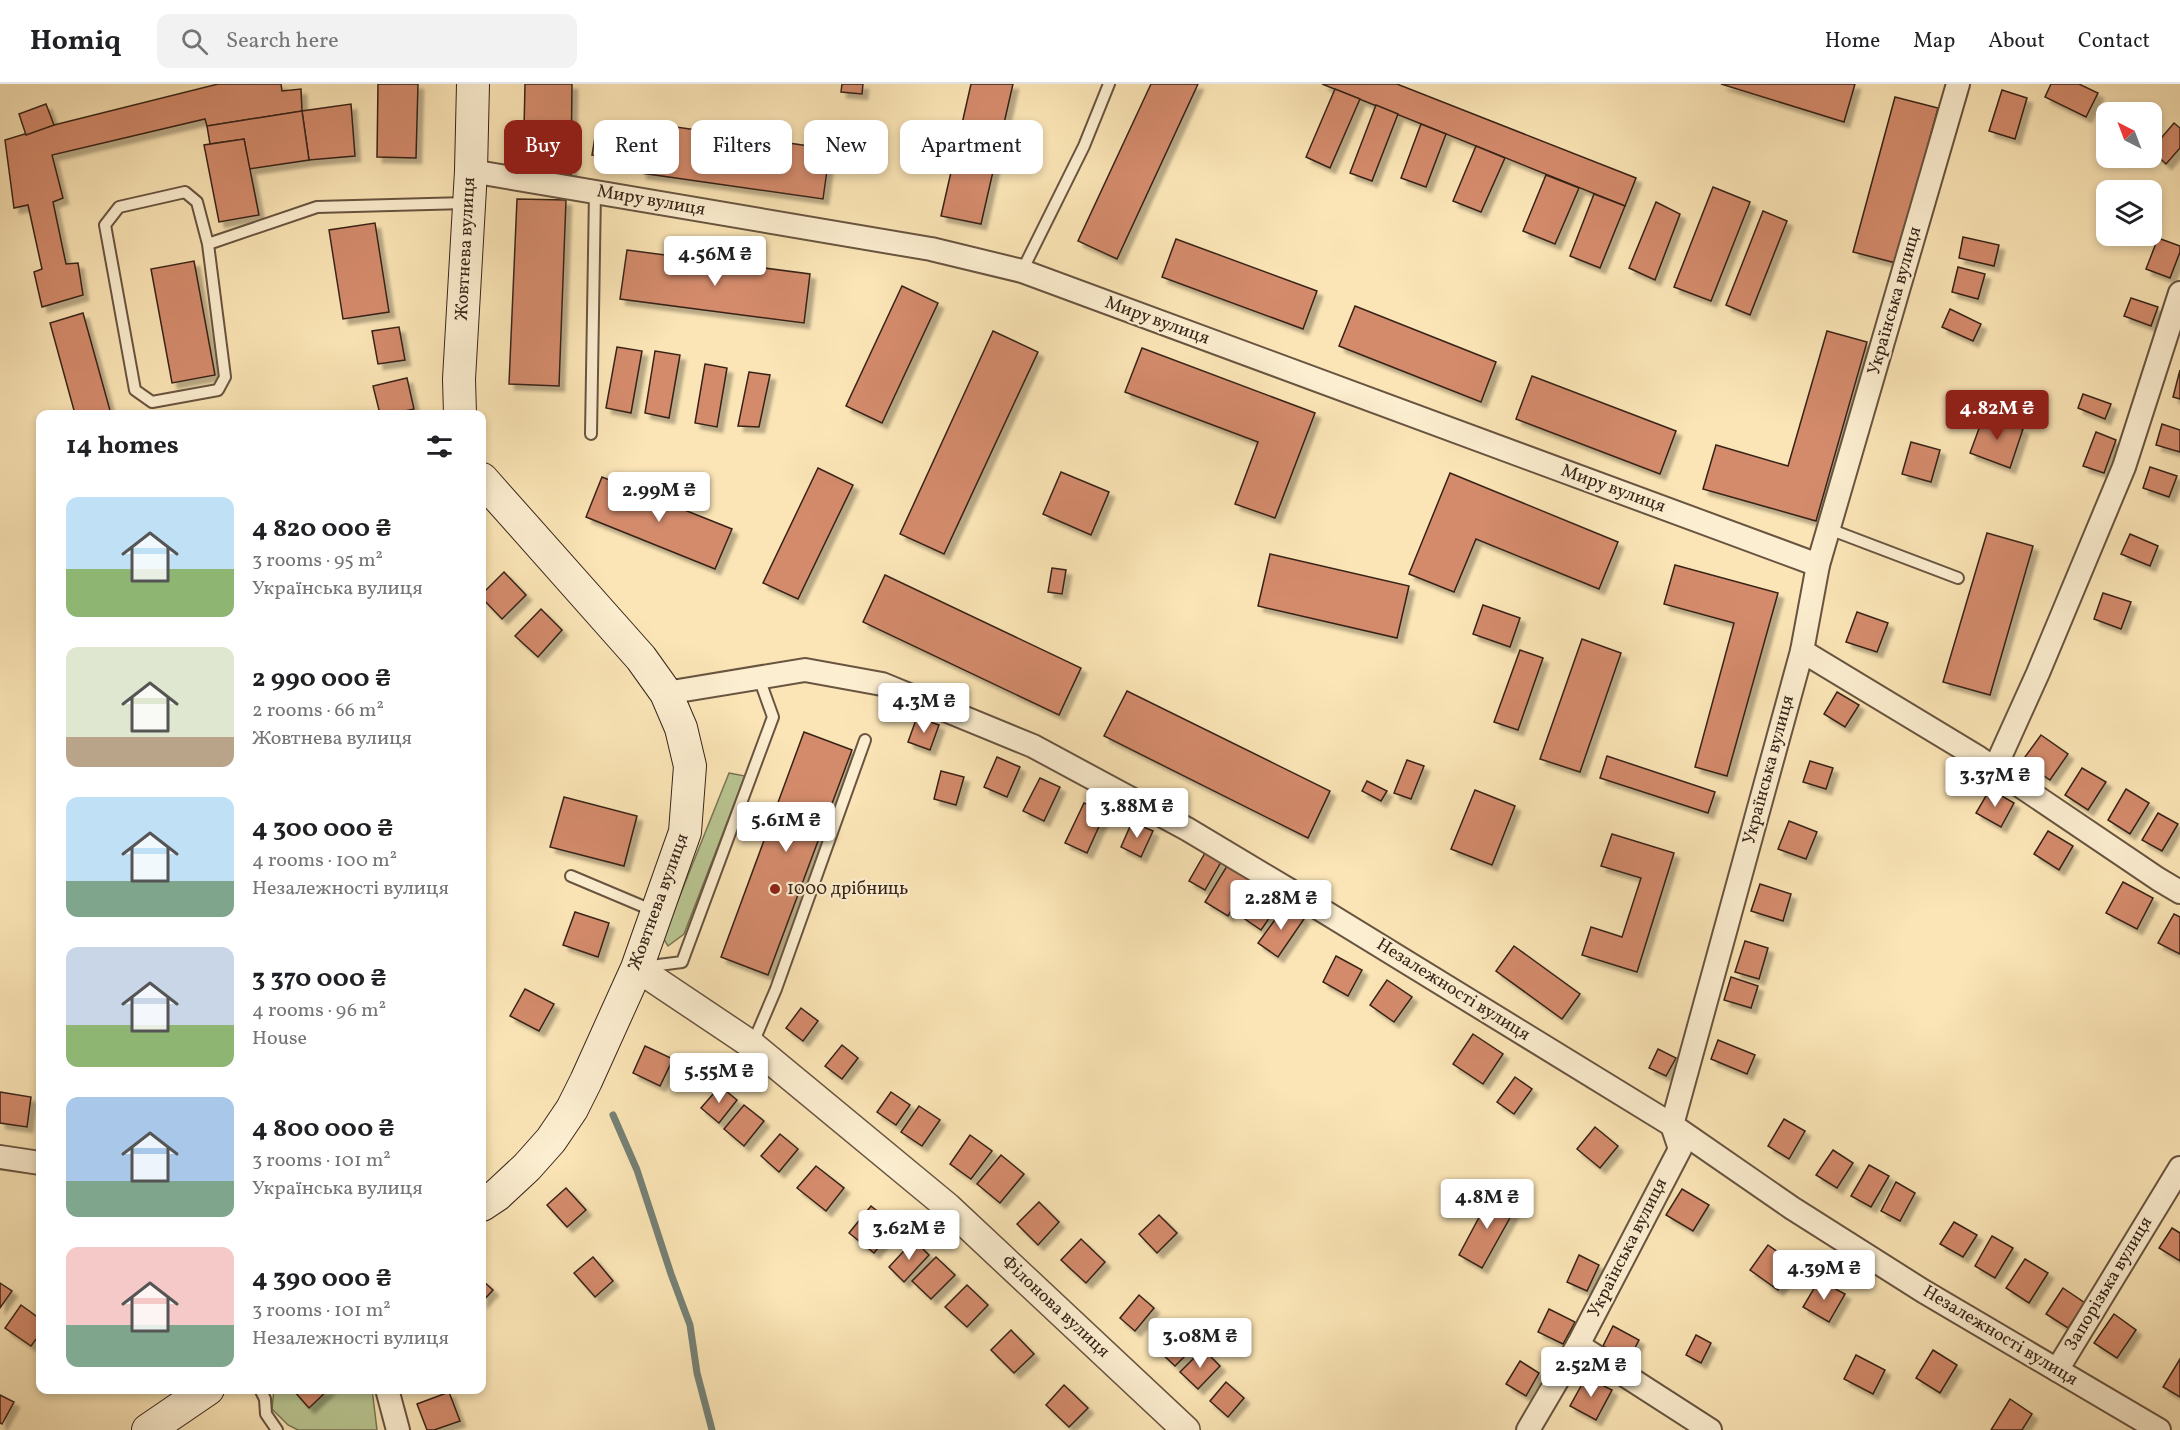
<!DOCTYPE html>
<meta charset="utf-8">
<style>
body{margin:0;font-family:Vollkorn,serif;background:#f2f2f2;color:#202124;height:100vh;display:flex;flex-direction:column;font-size:22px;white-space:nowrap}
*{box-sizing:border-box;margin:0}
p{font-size:20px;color:#757577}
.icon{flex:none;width:33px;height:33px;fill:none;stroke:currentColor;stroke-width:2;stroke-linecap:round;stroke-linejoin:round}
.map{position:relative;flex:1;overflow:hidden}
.drawer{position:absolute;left:36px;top:326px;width:450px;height:984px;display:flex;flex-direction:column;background:#fff;border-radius:12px;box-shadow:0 3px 9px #0003}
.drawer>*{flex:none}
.top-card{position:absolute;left:504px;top:36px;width:570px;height:54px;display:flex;gap:12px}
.needle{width:39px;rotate:318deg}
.controls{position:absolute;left:2096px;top:18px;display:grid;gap:12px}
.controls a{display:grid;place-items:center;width:66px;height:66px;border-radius:12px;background:#fff;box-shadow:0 3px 9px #0003;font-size:30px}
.price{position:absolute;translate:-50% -51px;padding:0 14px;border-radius:6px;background:#fff;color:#222;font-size:20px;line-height:39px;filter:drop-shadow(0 2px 3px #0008)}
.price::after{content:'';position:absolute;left:50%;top:36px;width:18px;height:14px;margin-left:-9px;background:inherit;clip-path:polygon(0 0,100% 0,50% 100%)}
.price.active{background:#8f2418;color:#fff}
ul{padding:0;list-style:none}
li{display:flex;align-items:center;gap:18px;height:150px;padding:0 30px}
li span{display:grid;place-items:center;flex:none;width:168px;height:120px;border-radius:12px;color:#555}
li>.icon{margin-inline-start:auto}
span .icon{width:72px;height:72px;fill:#fffc;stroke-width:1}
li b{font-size:26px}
h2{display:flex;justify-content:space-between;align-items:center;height:72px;padding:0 30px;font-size:26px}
.chip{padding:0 21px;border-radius:12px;background:#fff;box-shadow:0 3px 9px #0003;font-size:21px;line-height:54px}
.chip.active{background:#8f2418;color:#fff}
header{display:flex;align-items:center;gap:36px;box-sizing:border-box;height:84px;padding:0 30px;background:#fff;border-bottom:2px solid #e0e0e0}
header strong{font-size:28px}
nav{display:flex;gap:33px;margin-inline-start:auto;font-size:21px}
.search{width:420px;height:54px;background:#f2f2f2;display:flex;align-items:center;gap:15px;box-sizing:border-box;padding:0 21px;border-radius:12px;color:#757577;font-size:22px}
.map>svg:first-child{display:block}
</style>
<header>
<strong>Homiq</strong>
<div class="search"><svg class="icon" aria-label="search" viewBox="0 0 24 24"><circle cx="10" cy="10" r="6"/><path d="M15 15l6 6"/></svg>Search here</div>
<nav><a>Home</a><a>Map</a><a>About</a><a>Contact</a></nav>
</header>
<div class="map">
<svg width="2180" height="1346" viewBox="0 0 2180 1346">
<defs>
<filter id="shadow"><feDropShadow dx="5.5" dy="5.5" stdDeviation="1.5" flood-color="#0004"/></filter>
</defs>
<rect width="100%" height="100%" fill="#fbe5b6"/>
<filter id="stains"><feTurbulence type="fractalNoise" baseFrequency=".00333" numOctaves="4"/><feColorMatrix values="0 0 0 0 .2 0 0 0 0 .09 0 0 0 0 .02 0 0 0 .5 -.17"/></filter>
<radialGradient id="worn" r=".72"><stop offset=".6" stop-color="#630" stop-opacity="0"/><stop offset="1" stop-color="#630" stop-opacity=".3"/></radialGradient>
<g fill="#b9c692" stroke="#787556" stroke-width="1.5">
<path d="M729 689 745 692 684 850 668 862 663 854Z"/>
<path d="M274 1305H372L377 1346H298L288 1341 272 1325Z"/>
</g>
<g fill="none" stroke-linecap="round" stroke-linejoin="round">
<path stroke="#758175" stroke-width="7" d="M613 1031 637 1086 671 1190 690 1241 697 1289 712 1346"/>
</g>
<g fill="#d48b6c" stroke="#372419" stroke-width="1.5" filter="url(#shadow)">
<path d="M218 0H281L282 7 301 5 302 27 207 42 205 35 52 71 63 114 53 118 66 180 78 179 83 211 42 223 34 188 42 185 28 121 14 124 5 56 54 41Z"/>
<path d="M378 0H418L416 74 377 73Z"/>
<path d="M525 0H572L571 91 523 90Z"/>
<path d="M842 0H863L862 10 841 8Z"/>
<path d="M971 0H1013L981 140 941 132Z"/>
<path d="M1151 0H1198L1117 175 1078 157Z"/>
<path d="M1322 0H1397L1636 94 1625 122Z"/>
<path d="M1721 0H1855L1844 38Z"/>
<path d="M2051 0H2079L2098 9 2086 33 2045 13Z"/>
<path d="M1335 5 1360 15 1330 84 1306 73Z"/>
<path d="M2002 6 2027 14 2015 55 1989 47Z"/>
<path d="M1895 13 1938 24 1896 179 1853 168Z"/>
<path d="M46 20 54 41 26 51 19 30Z"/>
<path d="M351 20 355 72 309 76 302 27Z"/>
<path d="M1376 21 1398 30 1372 97 1350 89Z"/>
<path d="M302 27 309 76 249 85 244 55 210 60 207 42Z"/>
<path d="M648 39 830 65 823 115 641 89Z"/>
<path d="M2174 39 2180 44V64L2166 80 2151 66Z"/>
<path d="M1421 40 1446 50 1426 103 1401 94Z"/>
<path d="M595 53 608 55 605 72 592 71Z"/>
<path d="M244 55 259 131 219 138 204 61Z"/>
<path d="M1476 62 1505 74 1481 128 1453 117Z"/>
<path d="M1546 91 1579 104 1555 160 1523 147Z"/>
<path d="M1713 103 1750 118 1711 217 1674 203Z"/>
<path d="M1594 110 1625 122 1600 184 1570 172Z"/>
<path d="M517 115 566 116 559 302 509 300Z"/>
<path d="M1656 118 1680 130 1655 196 1629 184Z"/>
<path d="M1763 127 1787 137 1750 231 1726 221Z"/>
<path d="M375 139 389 228 343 235 329 146Z"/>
<path d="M1963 153 1999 161 1994 182 1959 174Z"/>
<path d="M2158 154 2180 162V168L2170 194 2146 185Z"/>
<path d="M1176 155 1317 207 1303 245 1162 193Z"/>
<path d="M627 166 810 190 804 239 620 215Z"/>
<path d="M194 177 215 291 172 299 151 185Z"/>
<path d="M1958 183 1985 190 1978 215 1952 208Z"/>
<path d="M902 202 938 219 882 339 846 322Z"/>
<path d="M2131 214 2158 223 2151 242 2124 232Z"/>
<path d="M1355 222 1496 278 1481 318 1339 262Z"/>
<path d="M1950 225 1981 240 1973 257 1942 243Z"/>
<path d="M83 229 111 330H75L50 239Z"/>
<path d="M399 243 405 276 378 280 372 247Z"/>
<path d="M993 247 1038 268 944 470 900 450Z"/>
<path d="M1827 247 1867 258 1816 437 1703 405 1716 361 1788 382Z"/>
<path d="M617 263 642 267 631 329 606 324Z"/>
<path d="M1142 264 1315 329 1275 434 1235 420 1258 358 1125 308Z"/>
<path d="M655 267 680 271 669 334 645 329Z"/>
<path d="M705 280 727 284 717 343 695 339Z"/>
<path d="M2180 286V315L2173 313Z"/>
<path d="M749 288 770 291 759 343 738 342Z"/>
<path d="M1532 292 1676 347 1660 390 1516 335Z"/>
<path d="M407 294 414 325 391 330H380L373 302Z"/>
<path d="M2083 310 2111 320 2105 335 2078 324Z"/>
<path d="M1984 331 2023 345 2010 384 1970 369Z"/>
<path d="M2162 340 2180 346V368L2156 361Z"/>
<path d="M2096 348 2116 356 2104 389 2083 382Z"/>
<path d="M1911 358 1940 366 1931 398 1902 390Z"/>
<path d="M2150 383 2177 392 2169 413 2143 404Z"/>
<path d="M818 384 853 401 798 515 763 499Z"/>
<path d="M1061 388 1109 408 1091 451 1043 430Z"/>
<path d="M1450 389 1618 458 1599 505 1476 455 1454 508 1409 490Z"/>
<path d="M602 393 732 445 715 485 586 433Z"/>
<path d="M1987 449 2033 462 1990 611 1943 598Z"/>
<path d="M2130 450 2158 462 2150 482 2121 470Z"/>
<path d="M1270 470 1409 502 1397 554 1258 522Z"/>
<path d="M1675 481 1778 509 1727 692 1695 683 1734 539 1664 520Z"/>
<path d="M1052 484 1066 486 1062 510 1048 508Z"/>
<path d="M504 488 526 511 502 535 482 514V510Z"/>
<path d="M885 491 1081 584 1059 631 863 538Z"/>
<path d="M2103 509 2131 518 2121 545 2094 535Z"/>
<path d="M1483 521 1520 534 1510 563 1473 550Z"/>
<path d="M541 525 562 546 538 573 515 552Z"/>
<path d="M1857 528 1888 539 1877 568 1846 558Z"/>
<path d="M1582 555 1621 569 1580 688 1540 675Z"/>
<path d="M1520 566 1543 574 1518 646 1494 638Z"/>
<path d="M1127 607 1330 707 1308 754 1104 652Z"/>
<path d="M1837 608 1859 621 1845 643 1824 630Z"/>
<path d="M917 633 939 641 930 666 908 658Z"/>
<path d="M804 648 852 666 768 891 721 873Z"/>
<path d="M2041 651 2068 670 2050 696 2022 677Z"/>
<path d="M1607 672 1715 708 1708 729 1600 694Z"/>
<path d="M997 673 1020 683 1007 713 984 703Z"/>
<path d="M1407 676 1424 682 1411 715 1394 709Z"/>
<path d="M1810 677 1833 684 1826 705 1803 698Z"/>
<path d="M2082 684 2106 698 2088 726 2065 711Z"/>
<path d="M941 687 964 693 956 721 934 715Z"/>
<path d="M1040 694 1060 703 1044 737 1023 727Z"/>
<path d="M1367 697 1387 707 1381 717 1362 707Z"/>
<path d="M1990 705 2014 719 2001 743 1976 729Z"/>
<path d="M2126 705 2149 719 2130 750 2108 736Z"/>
<path d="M1475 706 1515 722 1492 781 1451 765Z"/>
<path d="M564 713 637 732 624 782 550 763Z"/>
<path d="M1084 719 1105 729 1087 769 1065 759Z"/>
<path d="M2158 729 2178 740 2162 767 2142 756Z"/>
<path d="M1789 737 1817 748 1806 775 1778 765Z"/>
<path d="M1132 738 1153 747 1141 773 1121 763Z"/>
<path d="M2048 747 2073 762 2059 786 2034 770Z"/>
<path d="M1612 750 1674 769 1637 888 1582 871 1591 843 1622 853 1641 794 1601 782Z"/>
<path d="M1205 769 1221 778 1205 806 1189 797Z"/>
<path d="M1227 782 1250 796 1228 832 1205 818Z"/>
<path d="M2123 798 2153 814 2137 845 2106 829Z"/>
<path d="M1760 800 1791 810 1783 837 1751 827Z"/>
<path d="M1258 810 1277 823 1261 846 1242 833Z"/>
<path d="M1285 822 1304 835 1278 873 1258 859Z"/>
<path d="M575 828 609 839 598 873 563 861Z"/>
<path d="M2174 830 2180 833V870L2158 859Z"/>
<path d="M1745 857 1768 864 1759 895 1735 888Z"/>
<path d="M1514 862 1580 910 1562 935 1496 887Z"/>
<path d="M1336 872 1362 886 1348 912 1323 898Z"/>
<path d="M1731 893 1758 902 1751 924 1724 916Z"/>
<path d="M1387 896 1412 913 1394 938 1370 921Z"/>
<path d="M525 905 554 920 539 947 510 932Z"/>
<path d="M801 924 818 937 803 957 786 944Z"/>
<path d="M1473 950 1503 970 1483 1000 1453 980Z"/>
<path d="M1718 956 1755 971 1747 990 1711 975Z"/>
<path d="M842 961 858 974 842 995 825 982Z"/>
<path d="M645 962 673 975 660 1002 633 989Z"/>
<path d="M1658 965 1676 974 1666 992 1649 984Z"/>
<path d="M1515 993 1532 1005 1514 1030 1497 1018Z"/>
<path d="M720 1002 737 1016 719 1039 701 1024Z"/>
<path d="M0 1008 31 1013 27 1043 0 1039Z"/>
<path d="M891 1008 910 1021 896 1041 877 1028Z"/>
<path d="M744 1021 764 1037 744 1062 724 1045Z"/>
<path d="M919 1022 940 1036 922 1062 901 1048Z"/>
<path d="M1784 1035 1805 1047 1789 1075 1768 1062Z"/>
<path d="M1595 1043 1618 1062 1600 1084 1577 1065Z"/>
<path d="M780 1050 798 1065 779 1088 761 1072Z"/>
<path d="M970 1051 992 1067 971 1095 950 1080Z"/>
<path d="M1833 1066 1853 1079 1837 1104 1816 1091Z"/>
<path d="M1001 1071 1024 1090 1000 1119 977 1100Z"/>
<path d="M1869 1081 1889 1092 1871 1123 1851 1112Z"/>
<path d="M816 1082 844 1104 826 1127 797 1104Z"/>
<path d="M1896 1098 1915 1109 1900 1137 1881 1127Z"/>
<path d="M566 1104 586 1126 567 1143 547 1121Z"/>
<path d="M1682 1105 1709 1121 1693 1147 1666 1131Z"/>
<path d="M1492 1109 1516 1123 1482 1184 1459 1171Z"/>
<path d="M1039 1118 1059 1138 1038 1161 1017 1140Z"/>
<path d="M871 1122 896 1142 874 1169 849 1149Z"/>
<path d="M1159 1131 1177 1149 1157 1169 1139 1150Z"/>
<path d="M1954 1138 1977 1151 1963 1173 1940 1160Z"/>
<path d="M2172 1144 2180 1149V1177L2159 1164Z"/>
<path d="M1992 1152 2013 1164 1995 1194 1975 1182Z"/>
<path d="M1081 1155 1105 1178 1086 1199 1061 1176Z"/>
<path d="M914 1156 929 1171 904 1198 889 1183Z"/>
<path d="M1768 1161 1796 1181 1778 1206 1750 1186Z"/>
<path d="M1579 1171 1599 1181 1587 1207 1567 1198Z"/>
<path d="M593 1173 613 1197 595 1213 574 1189Z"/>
<path d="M936 1173 955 1191 931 1215 912 1197Z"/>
<path d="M2025 1175 2048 1189 2029 1219 2006 1204Z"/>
<path d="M482 1196 493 1206 482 1218Z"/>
<path d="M1819 1196 1845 1210 1829 1238 1803 1223Z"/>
<path d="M0 1199 12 1207 0 1224Z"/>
<path d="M967 1201 988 1221 967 1243 945 1223Z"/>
<path d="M2063 1204 2085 1219 2068 1244 2046 1230Z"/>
<path d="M1139 1211 1154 1224 1135 1247 1120 1234Z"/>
<path d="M21 1221 40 1235V1250L31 1262 5 1244Z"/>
<path d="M1549 1225 1575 1238 1563 1260 1538 1248Z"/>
<path d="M2114 1230 2136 1246 2117 1274 2094 1259Z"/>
<path d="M1176 1241 1197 1260 1175 1282 1155 1263Z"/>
<path d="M1613 1242 1639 1256 1629 1275 1603 1262Z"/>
<path d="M1011 1246 1034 1270 1014 1289 991 1266Z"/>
<path d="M1696 1251 1711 1259 1701 1279 1686 1271Z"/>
<path d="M1203 1265 1220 1282 1198 1305 1180 1288Z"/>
<path d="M1933 1266 1957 1281 1940 1309 1916 1294Z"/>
<path d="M1856 1271 1885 1286 1873 1310 1844 1295Z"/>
<path d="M2180 1275V1313L2163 1303Z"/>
<path d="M1520 1277 1539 1289 1526 1312 1506 1300Z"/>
<path d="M1586 1293 1612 1306 1596 1336 1570 1322Z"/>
<path d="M1226 1298 1244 1314 1228 1333 1210 1317Z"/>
<path d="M1064 1301 1088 1324 1069 1343 1046 1321Z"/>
<path d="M296 1305H329L309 1324 294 1307Z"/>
<path d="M449 1308 460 1337 434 1346H427L417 1320Z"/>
<path d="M0 1311 14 1318 2 1340 0 1339Z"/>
<path d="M2010 1315 2032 1330 2022 1346H1991Z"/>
</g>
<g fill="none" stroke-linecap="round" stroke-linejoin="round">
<g stroke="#685440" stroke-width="14">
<g id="service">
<path d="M208 160 225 293 218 306 152 318 135 306 105 141 119 123 185 108 197 118 208 160 317 123 466 119"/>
<path d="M1022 187 1084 62 1109 0"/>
<path d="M591 350 595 108"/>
<path d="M1829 445 1958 494"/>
<path d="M571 792 654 827"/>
<path d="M643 883 682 878 773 633 759 594"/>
<path d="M753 959 776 905 865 656"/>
<path d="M260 1305 265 1315 266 1330 277 1346"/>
</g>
</g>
<g stroke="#685440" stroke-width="26">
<g id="minor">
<path d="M471 87 931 165 1022 187 1818 481"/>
<path d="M1802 567 1979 674 2158 795 2180 808"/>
<path d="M666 609 805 586 882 600 1033 662 1187 745 1289 806 1672 1041 1792 1124 1923 1207 2159 1346"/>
<path d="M1995 684 2038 589 2124 383 2180 209"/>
<path d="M0 1073 40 1079"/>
<path d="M1578 1261 1710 1346"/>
<path d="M2057 1286 2180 1084"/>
<path d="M387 1305 398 1346"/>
<path d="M1528 1346 1578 1261 1680 1065 1672 1041 1802 567 1818 481 1958 0"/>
</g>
</g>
<g stroke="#685440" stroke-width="30">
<path id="tertiary" d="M637 884 752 961 948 1123 1186 1346"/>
</g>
<g stroke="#372419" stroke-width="34">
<g id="secondary">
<path d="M460 330 459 295 471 87 473 0"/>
<path d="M482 395 641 574 666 609 681 644 690 682 685 748 637 884 586 997 572 1025 551 1056 527 1083 497 1111 482 1121"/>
<path d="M148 1346 208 1305"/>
</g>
</g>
<use href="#service" stroke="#fceed0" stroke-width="10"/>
<use href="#minor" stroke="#fceed0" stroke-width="22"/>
<use href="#tertiary" stroke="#fceed0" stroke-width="27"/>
<use href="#secondary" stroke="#fceed0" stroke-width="32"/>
</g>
<circle fill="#8f2418" stroke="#fceed0" stroke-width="2" cx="775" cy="805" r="6"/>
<g text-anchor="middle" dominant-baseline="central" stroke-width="4.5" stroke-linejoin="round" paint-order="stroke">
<g font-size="18" fill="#372419" stroke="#fceed0">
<text transform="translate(651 117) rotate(10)">Миру вулиця</text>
<text transform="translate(466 165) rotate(-87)">Жовтнева вулиця</text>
<text transform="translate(1895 217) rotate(-74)">Українська вулиця</text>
<text transform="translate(1157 237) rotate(20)">Миру вулиця</text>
<text transform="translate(1613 405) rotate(20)">Миру вулиця</text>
<text transform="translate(1769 686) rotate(-75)">Українська вулиця</text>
<text transform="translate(659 818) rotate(-70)">Жовтнева вулиця</text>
<text transform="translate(1453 906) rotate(32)">Незалежності вулиця</text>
<text transform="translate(1628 1164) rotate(-63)">Українська вулиця</text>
<text transform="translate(2109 1200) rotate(-59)">Запорізька вулиця</text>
<text transform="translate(1055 1223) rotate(43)">Філонова вулиця</text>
<text transform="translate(2000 1252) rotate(31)">Незалежності вулиця</text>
</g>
<g font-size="18" fill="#372419" stroke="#fceed0" text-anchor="start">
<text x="787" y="805">1000 дрібниць</text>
</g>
</g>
<rect width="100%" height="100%" filter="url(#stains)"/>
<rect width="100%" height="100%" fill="url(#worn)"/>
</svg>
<div class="controls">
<a><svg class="needle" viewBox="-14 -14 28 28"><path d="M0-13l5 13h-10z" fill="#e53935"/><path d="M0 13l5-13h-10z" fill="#757577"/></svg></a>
<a><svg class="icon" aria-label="layers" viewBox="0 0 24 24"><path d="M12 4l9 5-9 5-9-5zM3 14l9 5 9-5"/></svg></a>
</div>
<b class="price" style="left:715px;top:203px">4.56M ₴</b>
<b class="price active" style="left:1997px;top:357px">4.82M ₴</b>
<b class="price" style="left:659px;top:439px">2.99M ₴</b>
<b class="price" style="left:924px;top:650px">4.3M ₴</b>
<b class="price" style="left:1995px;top:724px">3.37M ₴</b>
<b class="price" style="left:1137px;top:755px">3.88M ₴</b>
<b class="price" style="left:786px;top:769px">5.61M ₴</b>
<b class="price" style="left:1281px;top:847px">2.28M ₴</b>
<b class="price" style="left:719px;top:1020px">5.55M ₴</b>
<b class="price" style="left:1487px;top:1146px">4.8M ₴</b>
<b class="price" style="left:909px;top:1177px">3.62M ₴</b>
<b class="price" style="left:1824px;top:1217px">4.39M ₴</b>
<b class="price" style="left:1200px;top:1285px">3.08M ₴</b>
<b class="price" style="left:1591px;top:1314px">2.52M ₴</b>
<div class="top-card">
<a class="chip active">Buy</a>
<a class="chip">Rent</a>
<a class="chip">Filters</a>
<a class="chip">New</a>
<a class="chip">Apartment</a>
</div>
<section class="drawer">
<h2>14 homes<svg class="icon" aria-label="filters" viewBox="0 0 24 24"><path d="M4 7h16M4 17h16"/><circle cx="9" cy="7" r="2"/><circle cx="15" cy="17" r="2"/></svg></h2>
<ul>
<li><span style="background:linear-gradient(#bfe0f5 60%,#8fb573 0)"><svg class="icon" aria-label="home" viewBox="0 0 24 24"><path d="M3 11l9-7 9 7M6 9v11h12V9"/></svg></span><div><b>4 820 000 ₴</b><p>3 rooms · 95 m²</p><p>Українська вулиця</p></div></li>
<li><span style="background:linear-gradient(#dfe7d0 75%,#b9a48a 0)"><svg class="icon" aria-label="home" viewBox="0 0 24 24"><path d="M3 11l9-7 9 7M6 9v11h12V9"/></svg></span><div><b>2 990 000 ₴</b><p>2 rooms · 66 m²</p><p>Жовтнева вулиця</p></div></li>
<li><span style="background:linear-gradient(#bfe0f5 70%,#7fa58c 0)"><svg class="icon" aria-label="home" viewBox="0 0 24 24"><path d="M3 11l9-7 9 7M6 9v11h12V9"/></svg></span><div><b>4 300 000 ₴</b><p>4 rooms · 100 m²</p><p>Незалежності вулиця</p></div></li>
<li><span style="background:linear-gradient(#c9d6e8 65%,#8fb573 0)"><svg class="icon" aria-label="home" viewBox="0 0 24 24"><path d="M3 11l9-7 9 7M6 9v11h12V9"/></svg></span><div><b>3 370 000 ₴</b><p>4 rooms · 96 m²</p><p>House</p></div></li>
<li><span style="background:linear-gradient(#a9c7e8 70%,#7fa58c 0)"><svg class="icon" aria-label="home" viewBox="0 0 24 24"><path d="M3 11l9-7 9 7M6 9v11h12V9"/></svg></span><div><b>4 800 000 ₴</b><p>3 rooms · 101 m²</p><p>Українська вулиця</p></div></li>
<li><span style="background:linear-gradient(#f6c9c9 65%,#7fa58c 0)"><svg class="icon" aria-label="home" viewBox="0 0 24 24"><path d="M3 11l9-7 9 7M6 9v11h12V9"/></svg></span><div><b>4 390 000 ₴</b><p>3 rooms · 101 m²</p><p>Незалежності вулиця</p></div></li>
</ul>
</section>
</div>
